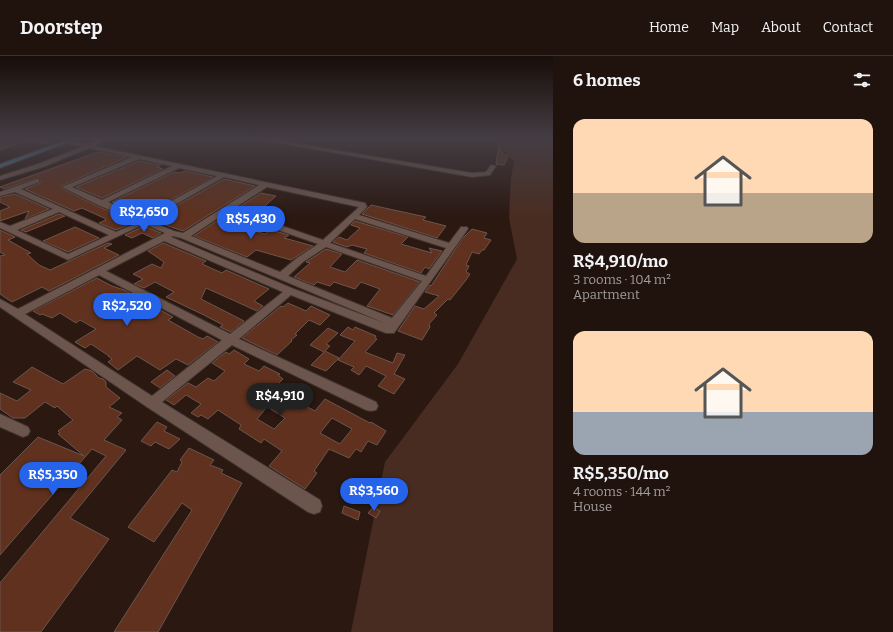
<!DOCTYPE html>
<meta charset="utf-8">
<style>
body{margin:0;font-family:Bitter,serif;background:#2d201b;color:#f1f3f6;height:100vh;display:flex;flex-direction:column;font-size:15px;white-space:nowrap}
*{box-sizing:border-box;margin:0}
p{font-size:13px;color:#a29e9d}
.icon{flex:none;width:22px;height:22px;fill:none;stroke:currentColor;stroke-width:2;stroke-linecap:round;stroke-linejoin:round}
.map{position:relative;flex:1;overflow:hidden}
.panel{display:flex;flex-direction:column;background:#20120d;width:340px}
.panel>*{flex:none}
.price{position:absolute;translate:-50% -34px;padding:0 9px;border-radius:14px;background:#2563eb;color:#fff;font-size:13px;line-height:26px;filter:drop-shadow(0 1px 2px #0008)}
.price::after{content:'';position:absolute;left:50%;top:24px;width:12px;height:9px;margin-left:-6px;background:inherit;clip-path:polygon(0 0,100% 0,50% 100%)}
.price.current{background:#222;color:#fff}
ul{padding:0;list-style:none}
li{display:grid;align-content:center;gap:8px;height:212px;padding:0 20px}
li span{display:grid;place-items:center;height:124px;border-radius:12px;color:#555}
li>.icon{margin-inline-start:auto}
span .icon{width:72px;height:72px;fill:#fffc;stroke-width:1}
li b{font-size:17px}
h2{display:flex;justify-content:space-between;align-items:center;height:48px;padding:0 20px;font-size:17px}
header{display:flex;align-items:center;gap:24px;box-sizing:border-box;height:56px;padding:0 20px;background:#20120d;border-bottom:1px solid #3d322e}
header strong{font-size:19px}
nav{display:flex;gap:22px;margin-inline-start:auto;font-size:14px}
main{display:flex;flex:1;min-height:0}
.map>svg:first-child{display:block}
</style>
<header>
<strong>Doorstep</strong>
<nav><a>Home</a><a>Map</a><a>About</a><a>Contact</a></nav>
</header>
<main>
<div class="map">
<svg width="553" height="576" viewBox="0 0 553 576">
<rect width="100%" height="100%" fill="#2a1811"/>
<path fill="#492c21" d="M491 82H553V576H351L385 406 458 308 517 203 509 162 511 122 514 105Z"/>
<g fill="#5f311e" stroke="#6b564d" fill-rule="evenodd">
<path d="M0 82 18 83 26 85 0 94Z"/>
<path d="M499 88 503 98 508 100 504 109 496 108Z"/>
<path d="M98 96 127 101 61 130V132L97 150 135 166 116 174 99 167 106 164 104 162 82 152 74 155 25 133 40 127V124L38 122 4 133 0 131Z"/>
<path d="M139 105 161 109 157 111 163 113 102 142 76 131Z"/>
<path d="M185 115 213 121 142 159 112 146 174 116 180 117Z"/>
<path d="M224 123 255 130 183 175 151 164Z"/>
<path d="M261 137 276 140 259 155 249 152 244 155 236 153Z"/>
<path d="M15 138 49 153 25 163 29 155 0 165V155L10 151 0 146V141Z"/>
<path d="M371 149 426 161 423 164 446 170 437 182 362 158Z"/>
<path d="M59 158 65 160 26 176 21 174Z"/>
<path d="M227 158 237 161 231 165 235 166 232 168 265 178 271 174 275 175 289 179 284 182 313 190 291 204 256 194 247 201 194 180Z"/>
<path d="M355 165 408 181 401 188 432 197 429 192 442 195 429 213 425 211 421 217 364 197 367 193 352 189 347 191 333 186 339 181 347 184 360 172 351 169Z"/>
<path d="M144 170 161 177 153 182 142 177 132 182 125 179Z"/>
<path d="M75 171 99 182 68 196 43 185Z"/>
<path d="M472 173 487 177 484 182 491 184 484 194H482L479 198 472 196 466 209 469 210 466 216 470 218 466 224 450 244 448 243 434 257 437 259 429 268 430 271 422 284 398 275 415 250 424 253 439 240 425 236 430 229 431 230 462 183Z"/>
<path d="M0 174 15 181 8 184 31 197 27 198 39 209 50 214 108 187 112 188 104 192 119 199 49 235 42 231 12 246 0 238V200L5 199 0 196Z"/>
<path d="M163 187 206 205 202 208 222 217 226 214 269 233 254 245 263 250 257 255 206 232 201 243 244 265 231 276 220 271 223 269 204 259 166 241 174 236 155 226 144 232 134 228 143 223 133 218 152 208 161 212 164 206 148 195Z"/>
<path d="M326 193 342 198 330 211 345 216 357 204 420 226 393 259 367 250 380 233 361 226 355 233 334 226 330 230 317 226 314 229 294 221 310 207 306 206Z"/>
<path d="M97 222 112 230 124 234 173 261 168 264 198 281 203 283 207 280 218 286 188 309 176 303 160 314 137 300 118 314 108 306 112 303 108 300H109L91 288 85 292 75 286 96 273 80 264 76 267 60 257 52 262 42 258 40 259 33 255Z"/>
<path d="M288 247 306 255 311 250 330 259 320 269 309 264 295 278 297 279 291 284 292 285 277 299 242 282 281 250 283 251Z"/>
<path d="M348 271 353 274 355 271 376 280 375 282 377 283 365 296 393 307 397 297 405 299 394 318 405 323 394 338 378 330 386 320 366 310 359 319 351 314 354 311 338 304 355 285 340 279Z"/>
<path d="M328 272 338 277 326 288 330 290 325 295 339 302 326 315 311 309 324 296 310 289Z"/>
<path d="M234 294 249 303 244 308 259 315 264 310 280 318 278 319 283 323 274 332 292 343 303 331 309 334 299 346 315 355 325 343 370 367 371 366 386 375 377 389 368 385 361 396 356 393 349 402 329 393 314 415 317 417 305 433 269 410 282 395 264 383 261 387 239 373 241 369 218 354 208 363 201 359 198 361 191 357 201 348 186 339 174 349 166 344 188 327 196 331 208 322 214 325 225 315 212 307 226 296 229 298ZM267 351 285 362 274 373 257 363ZM332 362 352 373 340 388 320 377Z"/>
<path d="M32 311 63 328 85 313 92 315 99 322 103 323 106 326V331L120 342 109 351 122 357 117 361 122 364 104 384 126 394 70 462 109 483 41 576H0V527L106 400 92 393 0 499V419L38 381 84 400 58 378 60 377 58 375 73 364 57 350 55 352 45 346 25 362H13L0 353V337L17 345 31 334 13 326Z"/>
<path d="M167 314 175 320 160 332 151 326Z"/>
<path d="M157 366 167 371 164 375 180 383 169 393 155 386 151 390 141 385Z"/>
<path d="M189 392 214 404 210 409 223 414 221 417 242 427 158 576H114L192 454 182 447 154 486 128 471 172 414 177 416 182 406 180 404Z"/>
<path d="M344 450 360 456 358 464 342 457Z"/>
<path d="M373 451 380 455 376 462 368 457Z"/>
</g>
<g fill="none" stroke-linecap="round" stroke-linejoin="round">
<g stroke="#40332f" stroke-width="2">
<g id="minor">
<path d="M19 82H31L50 86 47 88Z"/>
<path d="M101 82H108L94 90 365 147 367 151 359 159 449 187 461 171H467L468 173 394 277H386L291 239 239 283 376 346 378 350 376 354 371 355 366 354 232 289 162 346 320 444 322 450 320 456 314 458 308 456 147 351 0 251V243L18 253 165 177 144 168 68 204 0 172V166L10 170 53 153 15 136 0 140V136L37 123 39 124V126L21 133 116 176 139 166 98 149 62 131 132 101 89 92 43 111 0 124V120L38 108 82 91 67 87V85L88 88ZM139 103 172 110 102 144 72 131ZM179 112 217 120 142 161 108 146ZM224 121 259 129 183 177 174 175 148 164ZM267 131 359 151 323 184 233 153ZM59 156 109 179 68 198 17 174ZM227 156 318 188 297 202 280 216 191 180ZM355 163 446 192 426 220 330 187ZM173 180 181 182 387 268 294 233 171 181ZM164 185 283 236 230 278 106 215ZM326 191 422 225 392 262 288 220 303 206ZM99 219 222 284 152 340 25 258Z"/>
<path d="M251 82H263L472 117 486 116 491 109 496 110 490 119 472 121Z"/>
<path d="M0 358 28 371 30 375 28 379 23 381 0 371Z"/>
</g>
</g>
<g stroke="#40332f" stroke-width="2">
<path id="major" d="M72 82H80L0 112V108Z"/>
</g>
<use href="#minor" fill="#6b554d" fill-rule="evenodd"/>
<use href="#major" fill="#4b7b96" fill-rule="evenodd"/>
</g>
<linearGradient id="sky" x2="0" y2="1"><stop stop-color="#170d09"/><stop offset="0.51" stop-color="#443d43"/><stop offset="1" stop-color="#443d43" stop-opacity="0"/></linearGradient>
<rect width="553" height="162" fill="url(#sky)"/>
</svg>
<b class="price" style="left:144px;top:177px">R$2,650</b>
<b class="price" style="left:251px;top:184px">R$5,430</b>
<b class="price" style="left:127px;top:271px">R$2,520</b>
<b class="price current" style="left:280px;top:361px">R$4,910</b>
<b class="price" style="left:53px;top:440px">R$5,350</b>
<b class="price" style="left:374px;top:456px">R$3,560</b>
</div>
<section class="panel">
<h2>6 homes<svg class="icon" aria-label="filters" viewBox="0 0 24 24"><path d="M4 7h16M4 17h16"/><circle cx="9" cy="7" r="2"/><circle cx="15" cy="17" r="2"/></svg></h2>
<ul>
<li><span style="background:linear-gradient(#ffd9b3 60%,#b9a48a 0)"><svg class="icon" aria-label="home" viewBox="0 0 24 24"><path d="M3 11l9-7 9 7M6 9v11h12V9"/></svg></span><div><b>R$4,910/mo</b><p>3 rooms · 104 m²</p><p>Apartment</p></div></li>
<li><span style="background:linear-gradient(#ffd9b3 65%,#9aa5b1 0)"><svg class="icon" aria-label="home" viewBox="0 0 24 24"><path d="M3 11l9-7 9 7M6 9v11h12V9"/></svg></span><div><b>R$5,350/mo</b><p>4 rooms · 144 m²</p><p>House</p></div></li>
</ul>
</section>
</main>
